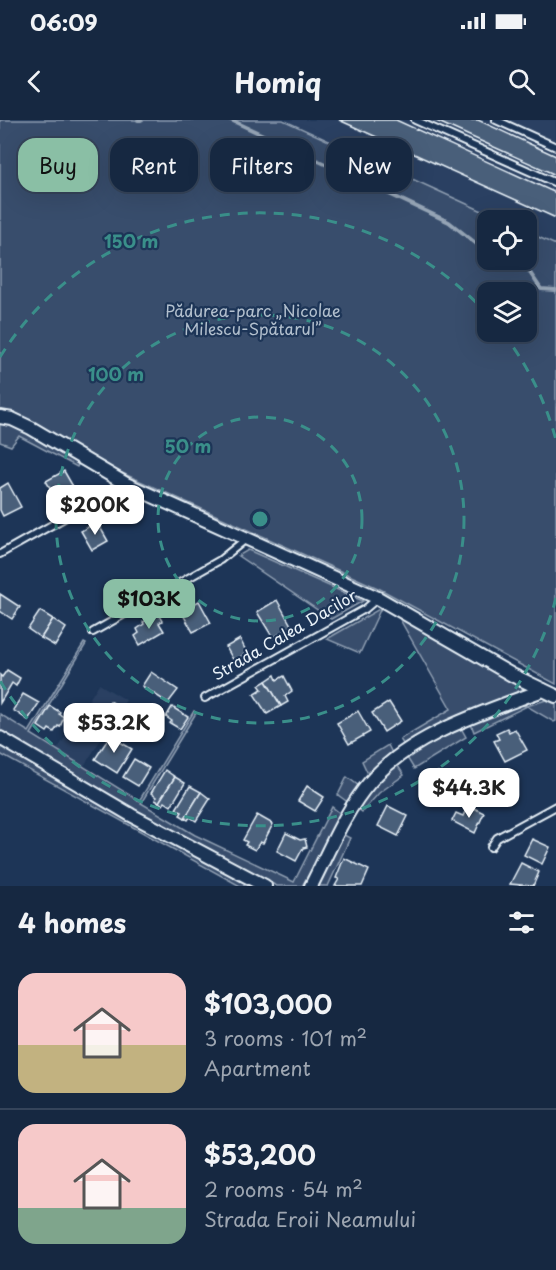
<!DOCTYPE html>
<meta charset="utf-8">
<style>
body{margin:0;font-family:"Playpen Sans",sans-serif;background:#1f3048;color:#f1f3f6;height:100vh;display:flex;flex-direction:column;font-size:22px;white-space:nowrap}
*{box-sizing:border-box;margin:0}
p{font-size:20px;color:#9ea6b1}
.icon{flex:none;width:33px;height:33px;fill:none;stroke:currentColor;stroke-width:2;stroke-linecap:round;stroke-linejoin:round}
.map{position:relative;height:766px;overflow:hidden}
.panel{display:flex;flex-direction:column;background:#162841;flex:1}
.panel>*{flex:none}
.top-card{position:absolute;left:18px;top:18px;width:520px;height:54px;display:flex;gap:12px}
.controls{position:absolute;left:477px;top:90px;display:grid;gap:12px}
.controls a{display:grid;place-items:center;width:60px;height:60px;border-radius:12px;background:#162841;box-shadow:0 6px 24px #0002,0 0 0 2px #35445a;font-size:30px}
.price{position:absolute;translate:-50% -51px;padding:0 14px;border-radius:12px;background:#fff;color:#222;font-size:20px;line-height:39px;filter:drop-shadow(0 2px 3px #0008)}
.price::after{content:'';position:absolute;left:50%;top:36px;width:18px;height:14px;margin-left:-9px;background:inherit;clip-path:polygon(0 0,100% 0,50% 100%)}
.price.active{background:#8abfa5;color:#111}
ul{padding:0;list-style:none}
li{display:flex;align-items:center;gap:18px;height:150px;padding:0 18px}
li+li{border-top:2px solid #35445a}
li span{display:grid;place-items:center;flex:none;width:168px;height:120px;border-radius:18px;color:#555}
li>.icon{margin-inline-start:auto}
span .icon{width:72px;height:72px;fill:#fffc;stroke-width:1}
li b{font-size:26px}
h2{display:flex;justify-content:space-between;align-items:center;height:72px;padding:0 18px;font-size:26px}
.tag{padding:0 21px;border-radius:18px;background:#162841;box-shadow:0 6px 24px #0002,0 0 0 2px #35445a;font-size:21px;line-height:54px}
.tag.active{background:#8abfa5;color:#111}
.status{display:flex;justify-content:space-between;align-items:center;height:42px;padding:0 30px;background:#162841;direction:ltr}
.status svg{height:16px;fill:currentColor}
header{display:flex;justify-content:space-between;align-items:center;height:78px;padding:0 18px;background:#162841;font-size:27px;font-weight:700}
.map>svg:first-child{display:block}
</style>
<div class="status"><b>06:09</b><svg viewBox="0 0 49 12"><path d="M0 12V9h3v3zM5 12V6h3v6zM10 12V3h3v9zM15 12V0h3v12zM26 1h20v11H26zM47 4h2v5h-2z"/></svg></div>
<header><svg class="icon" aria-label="back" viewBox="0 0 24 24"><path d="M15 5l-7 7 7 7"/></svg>Homiq<svg class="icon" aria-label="search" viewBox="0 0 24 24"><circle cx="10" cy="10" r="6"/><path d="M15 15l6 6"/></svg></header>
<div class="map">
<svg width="556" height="766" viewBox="0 0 556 766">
<rect width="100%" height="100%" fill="#1d3557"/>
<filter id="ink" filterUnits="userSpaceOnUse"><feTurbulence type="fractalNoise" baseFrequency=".0167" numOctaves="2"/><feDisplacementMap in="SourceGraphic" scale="12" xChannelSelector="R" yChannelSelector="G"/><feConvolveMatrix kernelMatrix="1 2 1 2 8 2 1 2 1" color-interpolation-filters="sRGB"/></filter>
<g filter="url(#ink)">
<g fill="#2a4162">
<path d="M283 0H556V125L527 112 526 100H502Z"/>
<path d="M99 564 126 580 84 646 57 630Z"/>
</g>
<g fill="#374d6c" stroke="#909fb2" stroke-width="1.5" fill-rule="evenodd">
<path d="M0 0H283L502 100H488V140H526L527 112 556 125V564L380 469 91 339 0 291ZM488 172H526V212H488Z"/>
<path d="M0 302 11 304 79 342 77 347 19 316 11 326 0 322Z"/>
<path d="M248 430 363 481 331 499 238 436Z"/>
<path d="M381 488 360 533 327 519Z"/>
<path d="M398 496 528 570 405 627 400 619 451 589Z"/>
<path d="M84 523 86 524 31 614 139 681 194 591 196 593 141 683 195 715 294 762 332 687 342 695 302 766H277L164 709 98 670 0 610V594L29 612Z"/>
<path d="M546 580 556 584V601L554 602 527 586 474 612 471 604 520 585 527 586Z"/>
<path d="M461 608 466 617 414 649 406 636Z"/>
<path d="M0 623 90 679 251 766H240L0 634Z"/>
<path d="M388 625 393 635 369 656 362 641Z"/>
<path d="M396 643 404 655 379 673 362 692 357 688 374 663Z"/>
<path d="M347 657 359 666 349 683 338 675Z"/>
<path d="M342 714 350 718 328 766H316Z"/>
</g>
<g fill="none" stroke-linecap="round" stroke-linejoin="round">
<g stroke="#95a4b5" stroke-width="4">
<path d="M138 0H141"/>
<path d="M231 0 449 102 478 125 488 129"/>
<path d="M513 140 524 144 541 169 556 170"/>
</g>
</g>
<g fill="#495e7a" stroke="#e8f1f8" stroke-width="1.5">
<path d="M339 0H396L556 73V98Z"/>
<path d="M434 0H478L556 36V55Z"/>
<path d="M64 351 75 370 57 380 46 361Z"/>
<path d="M8 363 21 387 3 396 0 390V368Z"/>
<path d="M97 402 108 421 92 430 81 411Z"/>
<path d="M0 474 20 487 12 499 0 491Z"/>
<path d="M277 480 292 507 273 518 257 492Z"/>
<path d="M199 481 211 503 193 512 181 491Z"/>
<path d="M40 491 53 499 41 518 28 509Z"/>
<path d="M158 494 162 501 159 503 164 511 140 525 135 516 139 513 137 509 144 504 143 502Z"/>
<path d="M53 499 66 508 55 526 41 518Z"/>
<path d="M240 519 247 533 234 541 226 527Z"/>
<path d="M7 550 20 558 16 566 12 563 0 583V555L2 557Z"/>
<path d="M151 552 178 570 168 583 142 566Z"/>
<path d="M275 555 277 560 284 556 292 571 285 576 288 582 281 586 266 561Z"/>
<path d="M266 561 281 586 267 594 254 574 262 569 259 565Z"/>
<path d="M23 574 39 583 28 600 13 590Z"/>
<path d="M110 581 115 584 110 593 105 590Z"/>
<path d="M389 582 401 601 384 612 372 593Z"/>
<path d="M50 586 60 592 59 594 64 597 60 607 58 606 54 612 49 609 47 612 38 606Z"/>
<path d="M172 587 188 597 180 609 170 603 172 601 166 597Z"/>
<path d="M358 591 370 612 349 624 337 603Z"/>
<path d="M507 608 509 612 515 609 527 630 505 641 494 621 499 619 496 613Z"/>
<path d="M110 616 132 629 117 653 95 639Z"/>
<path d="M134 639 149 648 138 666 123 657Z"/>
<path d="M165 650 175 657 159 682 155 680 156 677 151 673Z"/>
<path d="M438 652 452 674 438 683 424 660Z"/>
<path d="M175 657 185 663 171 686 165 682 163 685 159 682Z"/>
<path d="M190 666 201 672 185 698 180 695 182 692 176 689Z"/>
<path d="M307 666 324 677 315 691 298 681Z"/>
<path d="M201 672 210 679 196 701 190 697 188 700 185 698Z"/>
<path d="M468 685 484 693 475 713 452 701 456 693 463 696Z"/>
<path d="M388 686 408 696 398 716 378 706Z"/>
<path d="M257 695 273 704 263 723 260 722 255 730 245 725 247 722 243 720Z"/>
<path d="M286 713 300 720 305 719 307 727 303 728 296 741 277 731Z"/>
<path d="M532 719 550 727 542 744 524 735Z"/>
<path d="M344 738 369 750 362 766H335L339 759 336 758Z"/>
<path d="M521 743 539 752 533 766 510 764Z"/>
</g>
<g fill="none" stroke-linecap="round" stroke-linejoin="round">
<g stroke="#e8f1f8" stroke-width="10">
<g id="lane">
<path d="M415 0 556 63"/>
<path d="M496 0 556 27"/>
<path d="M0 434 125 364"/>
<path d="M93 512 220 440 246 419"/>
<path d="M205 578 365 489 378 478"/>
<path d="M491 727 497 718 556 686"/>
</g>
</g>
<g stroke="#e8f1f8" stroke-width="16">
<g id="street">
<path d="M0 297 12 299 31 308 126 364 378 478 512 555 556 576"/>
<path d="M0 618 131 695 265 766"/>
<path d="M311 766C329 731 344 692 370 662 411 614 485 592 543 570"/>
</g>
</g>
<use href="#lane" stroke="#1d3557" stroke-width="6"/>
<use href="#street" stroke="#1d3557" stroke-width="12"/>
</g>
</g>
<g fill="none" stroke="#3a8f8a" stroke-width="3" stroke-dasharray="10 8">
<circle cx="260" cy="399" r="102"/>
<circle cx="260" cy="399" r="204"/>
<path d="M556 478A306 306 0 0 1 0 561M0 237A306 306 0 0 1 487 194M503 213A306 306 0 0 1 556 320"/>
</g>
<g text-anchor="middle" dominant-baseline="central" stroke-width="4.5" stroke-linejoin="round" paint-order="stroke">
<g font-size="16" fill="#b3c0ce" stroke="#1d3557">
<text x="253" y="190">Pădurea-parc „Nicolae<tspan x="253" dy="18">Milescu-Spătarul”</tspan></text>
</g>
<g font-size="16" fill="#e8f1f8" stroke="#1d3557">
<text transform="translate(284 514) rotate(-30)">Strada Calea Dacilor</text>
</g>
</g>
<circle cx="260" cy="399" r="9" fill="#3a8f8a" stroke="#1d3557" stroke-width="3"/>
<g font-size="18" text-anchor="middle" font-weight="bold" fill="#3a8f8a" stroke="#1d3557" stroke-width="4.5" stroke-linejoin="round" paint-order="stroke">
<text x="131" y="128">150 m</text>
<text x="116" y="261">100 m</text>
<text x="188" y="333">50 m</text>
</g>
</svg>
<div class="controls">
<a><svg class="icon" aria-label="locate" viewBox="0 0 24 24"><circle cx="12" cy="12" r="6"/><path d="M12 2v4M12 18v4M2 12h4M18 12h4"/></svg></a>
<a><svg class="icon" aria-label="layers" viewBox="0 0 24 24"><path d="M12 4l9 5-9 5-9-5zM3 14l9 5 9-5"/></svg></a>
</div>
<b class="price" style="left:95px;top:416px">$200K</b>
<b class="price active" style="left:149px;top:510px">$103K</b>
<b class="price" style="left:114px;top:634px">$53.2K</b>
<b class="price" style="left:469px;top:699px">$44.3K</b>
<div class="top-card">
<a class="tag active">Buy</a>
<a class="tag">Rent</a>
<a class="tag">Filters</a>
<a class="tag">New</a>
</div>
</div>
<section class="panel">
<h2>4 homes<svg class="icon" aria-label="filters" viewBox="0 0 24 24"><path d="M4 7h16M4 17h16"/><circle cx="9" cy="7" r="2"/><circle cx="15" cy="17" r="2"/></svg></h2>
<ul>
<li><span style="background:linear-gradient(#f6c9c9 60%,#c2b280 0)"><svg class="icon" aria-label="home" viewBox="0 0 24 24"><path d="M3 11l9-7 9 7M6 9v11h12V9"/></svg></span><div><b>$103,000</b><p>3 rooms · 101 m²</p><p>Apartment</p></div></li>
<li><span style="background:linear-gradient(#f6c9c9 70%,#7fa58c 0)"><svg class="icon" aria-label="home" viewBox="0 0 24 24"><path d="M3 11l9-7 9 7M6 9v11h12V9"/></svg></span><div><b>$53,200</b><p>2 rooms · 54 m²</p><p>Strada Eroii Neamului</p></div></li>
</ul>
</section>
